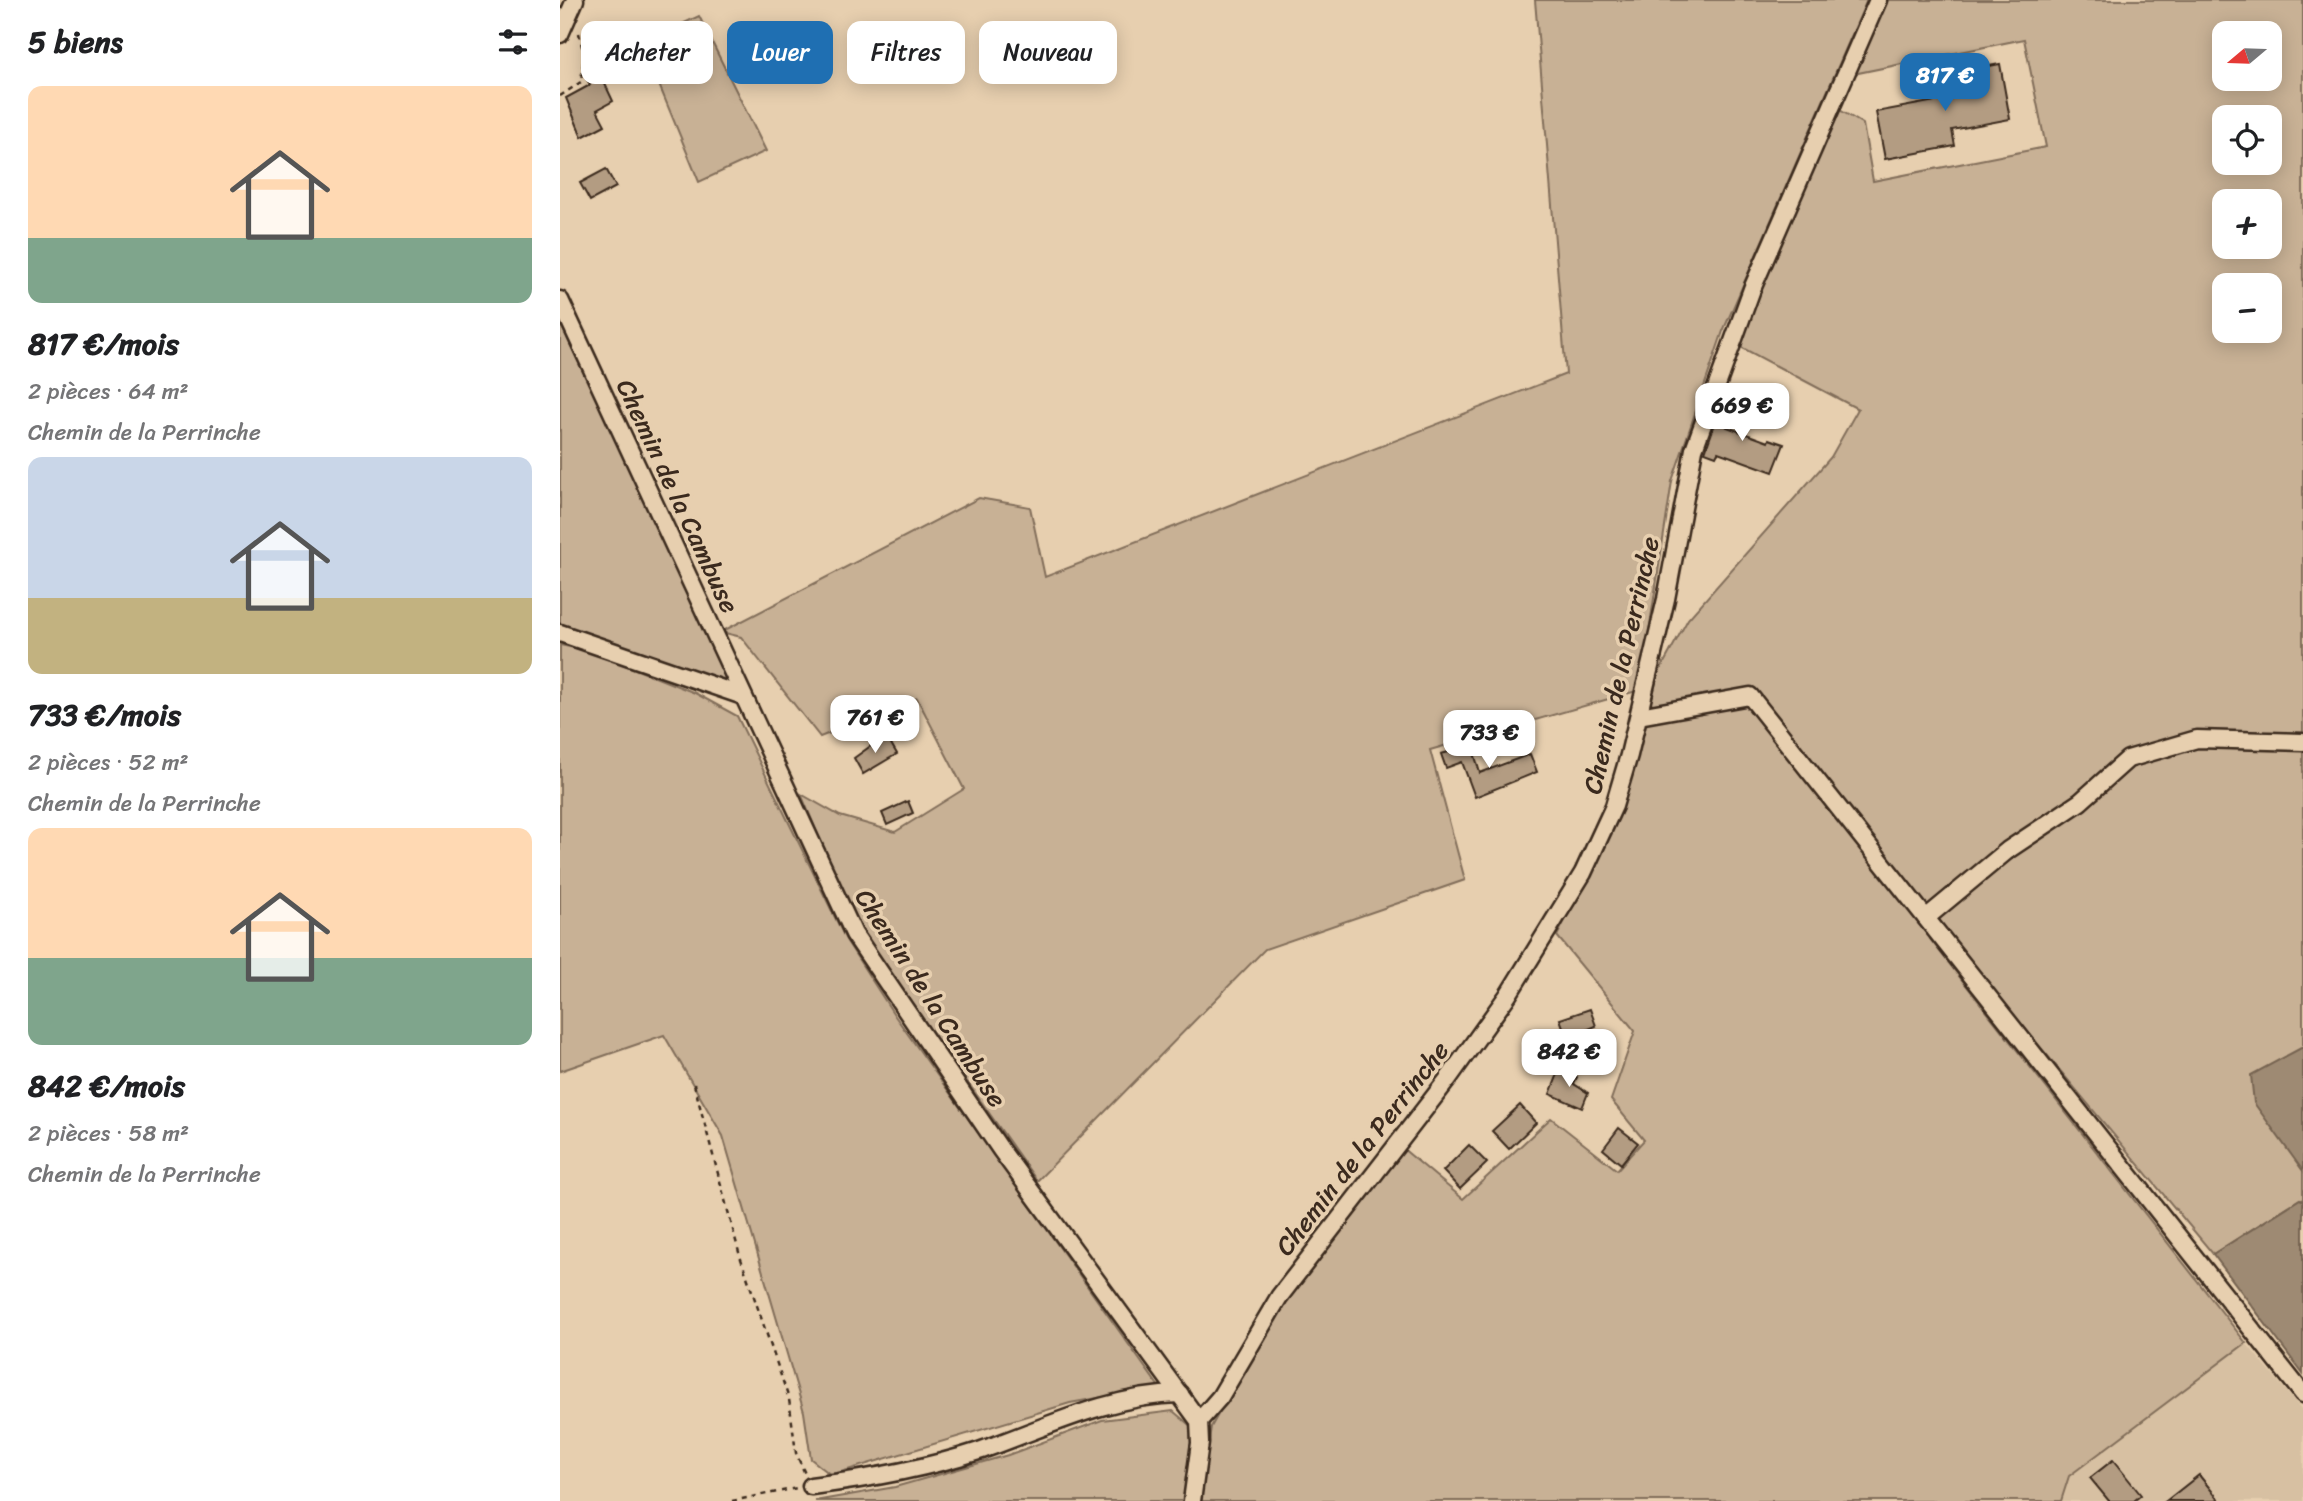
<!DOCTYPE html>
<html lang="fr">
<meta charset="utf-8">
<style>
body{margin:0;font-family:Sriracha,sans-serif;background:#f2f2f2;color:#202124;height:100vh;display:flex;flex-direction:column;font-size:26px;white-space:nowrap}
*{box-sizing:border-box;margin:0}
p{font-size:23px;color:#757577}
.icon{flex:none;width:38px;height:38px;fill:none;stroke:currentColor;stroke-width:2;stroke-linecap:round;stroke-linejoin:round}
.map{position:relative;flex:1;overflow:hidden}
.side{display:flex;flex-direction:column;background:#fff;width:560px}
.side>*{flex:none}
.banner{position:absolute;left:21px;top:21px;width:665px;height:63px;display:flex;gap:14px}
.needle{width:46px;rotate:251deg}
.tools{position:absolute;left:1652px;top:21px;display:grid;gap:14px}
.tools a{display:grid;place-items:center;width:70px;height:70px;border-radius:14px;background:#fff;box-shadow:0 4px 18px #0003;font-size:35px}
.price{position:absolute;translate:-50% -60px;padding:0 16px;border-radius:14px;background:#fff;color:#222;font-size:23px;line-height:46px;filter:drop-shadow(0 2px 4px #0008)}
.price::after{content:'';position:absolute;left:50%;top:42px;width:21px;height:16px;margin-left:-10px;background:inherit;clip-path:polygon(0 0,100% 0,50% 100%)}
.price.selected{background:#1f6fb2;color:#fff}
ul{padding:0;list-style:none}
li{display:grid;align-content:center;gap:14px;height:371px;padding:0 28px}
li span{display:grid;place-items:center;height:217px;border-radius:14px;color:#555}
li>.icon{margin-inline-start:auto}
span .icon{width:126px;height:126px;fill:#fffc;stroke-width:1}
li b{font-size:30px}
h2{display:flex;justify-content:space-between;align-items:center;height:84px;padding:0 28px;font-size:30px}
.pill{padding:0 24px;border-radius:14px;background:#fff;box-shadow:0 4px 18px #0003;font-size:24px;line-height:63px}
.pill.selected{background:#1f6fb2;color:#fff}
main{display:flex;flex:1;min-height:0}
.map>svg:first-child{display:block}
</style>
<main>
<section class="side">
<h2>5 biens<svg class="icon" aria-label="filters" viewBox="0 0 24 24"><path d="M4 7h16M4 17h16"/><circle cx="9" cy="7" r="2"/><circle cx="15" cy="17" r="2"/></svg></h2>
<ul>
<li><span style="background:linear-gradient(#ffd9b3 70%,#7fa58c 0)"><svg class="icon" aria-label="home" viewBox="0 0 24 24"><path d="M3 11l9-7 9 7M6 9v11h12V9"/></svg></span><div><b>817 €/mois</b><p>2 pièces · 64 m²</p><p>Chemin de la Perrinche</p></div></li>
<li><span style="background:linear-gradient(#c9d6e8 65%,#c2b280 0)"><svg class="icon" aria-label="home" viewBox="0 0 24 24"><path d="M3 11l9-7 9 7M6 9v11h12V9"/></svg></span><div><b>733 €/mois</b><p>2 pièces · 52 m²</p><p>Chemin de la Perrinche</p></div></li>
<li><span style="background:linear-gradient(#ffd9b3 60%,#7fa58c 0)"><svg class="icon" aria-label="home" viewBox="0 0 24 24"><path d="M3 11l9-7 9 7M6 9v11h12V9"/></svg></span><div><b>842 €/mois</b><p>2 pièces · 58 m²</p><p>Chemin de la Perrinche</p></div></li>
</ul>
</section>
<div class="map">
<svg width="1743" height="1501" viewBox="0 0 1743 1501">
<rect width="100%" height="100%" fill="#e7cfaf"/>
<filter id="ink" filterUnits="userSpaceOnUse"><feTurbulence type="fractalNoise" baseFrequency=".0143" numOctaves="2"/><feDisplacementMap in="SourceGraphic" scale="14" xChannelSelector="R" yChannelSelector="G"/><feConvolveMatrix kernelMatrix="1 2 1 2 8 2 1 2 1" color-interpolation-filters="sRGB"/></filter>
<g filter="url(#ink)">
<path fill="#d7c0a2" d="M1686 1343 1743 1411V1501H1501L1509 1476Z"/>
<g fill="#c8b195" stroke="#826e5a" stroke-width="2" fill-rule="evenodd">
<path d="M975 0H1307L1163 331 1112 481 1080 690 870 750 905 880 705 949 477 1181 295 923 241 794 280 816 335 832 404 789 357 698 260 737 181 637 161 632 419 498 470 507 485 577 1006 374Z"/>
<path d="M1328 0H1743V1201L1740 1199 1653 1254 1383 930 1370 939 1686 1343 1509 1476 1501 1501H640L651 1427 716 1313 842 1148 903 1199 991 1118 1057 1170 1084 1140 1051 1100 1075 1031 997 936 1057 818 1099 672 1128 619 1271 457 1298 409 1175 344 1278 109 1303 124 1313 181 1486 147 1464 39 1293 74ZM1664 33H1710V79H1664ZM1664 117H1710V163H1664ZM1664 201H1710V247H1664ZM1664 285H1710V331H1664Z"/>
<path d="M139 16 206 151 139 182 93 70 102 65 90 39Z"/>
<path d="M0 323 105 542 166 680 159 684 56 643 0 626Z"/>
<path d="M0 645 30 651 135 693 177 716 286 940 335 1016 599 1387 510 1403 271 1475 251 1459 244 1412 163 1136 104 1035 0 1071Z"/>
<path d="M613 1411 633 1428 629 1477 623 1501H255L335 1487 448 1455 542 1420Z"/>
</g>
<g fill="#9e8a73" stroke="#766451" stroke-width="2">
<path d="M1743 1047V1171L1694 1103 1691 1075Z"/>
<path d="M1740 1199 1743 1201V1374L1653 1254Z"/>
</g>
<g fill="#b39c82" stroke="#3b2a1e" stroke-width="2">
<path d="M63 26 73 44 37 63 28 45Z"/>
<path d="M1440 64 1450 119 1392 130 1395 146 1325 159 1316 112 1386 99 1381 75Z"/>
<path d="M38 69 53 101 37 110 45 125 22 137 6 98 30 85 25 75Z"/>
<path d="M46 169 56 187 30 201 20 183Z"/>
<path d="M1163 401 1175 406 1167 427 1208 442 1209 439 1224 444 1213 472 1158 452 1156 456 1145 452Z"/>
<path d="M326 735 337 754 303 774 294 758Z"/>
<path d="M912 746 920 773 970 754 977 772 915 797 902 762 886 768 881 754Z"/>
<path d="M348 801 353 813 327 825 322 813Z"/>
<path d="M1030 1009 1036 1026 1007 1038 1000 1019Z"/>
<path d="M1000 1069 1017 1077 1014 1084 1028 1093 1022 1108 990 1094Z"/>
<path d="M960 1105 976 1123 949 1149 932 1131Z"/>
<path d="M1059 1128 1078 1143 1061 1164 1043 1149Z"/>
<path d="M909 1145 927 1163 900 1189 883 1171Z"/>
<path d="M1553 1460 1581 1495 1574 1501H1549L1530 1478Z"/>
<path d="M1639 1475 1660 1501H1606Z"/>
</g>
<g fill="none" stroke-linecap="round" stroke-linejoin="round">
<g stroke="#3b2a1e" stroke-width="21">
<g id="minor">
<path d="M0 34 15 0"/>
<path d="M0 300 294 934 441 1150 639 1421"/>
<path d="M0 633 183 696"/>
<path d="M1079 716 1190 696 1743 1394"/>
<path d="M1366 918 1448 850 1520 802 1568 759 1637 739 1743 742"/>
<path d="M251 1486C308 1479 364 1469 419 1451 485 1428 549 1395 620 1394"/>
<path d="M632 1501 640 1443 639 1421 660 1397 719 1297 888 1079 948 995 1023 873 1054 806 1069 755 1106 599 1134 449 1192 289 1318 0"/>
</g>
</g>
<g stroke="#3b2a1e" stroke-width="2.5" stroke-dasharray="5 5" stroke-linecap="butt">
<path d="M0 96 21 82 24 55 19 33"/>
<path d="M134 1084 180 1256 229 1399 236 1453 245 1474"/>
<path d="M172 1501 237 1488"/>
</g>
<use href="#minor" stroke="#e7cfaf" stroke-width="16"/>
</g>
</g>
<g text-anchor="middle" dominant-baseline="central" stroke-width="7" stroke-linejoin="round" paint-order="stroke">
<g font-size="26" fill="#3b2a1e" stroke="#e7cfaf">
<text transform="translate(118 496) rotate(65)">Chemin de la Cambuse</text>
<text transform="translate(1061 665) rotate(-77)">Chemin de la Perrinche</text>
<text transform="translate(371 998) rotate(57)">Chemin de la Cambuse</text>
<text transform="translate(802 1148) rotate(-52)">Chemin de la Perrinche</text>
</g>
</g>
</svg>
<div class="tools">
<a><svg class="needle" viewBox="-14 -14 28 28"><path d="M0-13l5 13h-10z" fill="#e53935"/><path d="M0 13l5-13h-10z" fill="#757577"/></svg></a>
<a><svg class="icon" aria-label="locate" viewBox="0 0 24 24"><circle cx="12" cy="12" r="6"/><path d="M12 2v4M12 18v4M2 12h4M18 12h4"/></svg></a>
<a>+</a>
<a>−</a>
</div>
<b class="price selected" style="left:1385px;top:113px">817 €</b>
<b class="price" style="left:1182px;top:443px">669 €</b>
<b class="price" style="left:315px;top:755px">761 €</b>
<b class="price" style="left:929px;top:770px">733 €</b>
<b class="price" style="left:1009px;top:1089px">842 €</b>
<div class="banner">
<a class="pill">Acheter</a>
<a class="pill selected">Louer</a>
<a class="pill">Filtres</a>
<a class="pill">Nouveau</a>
</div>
</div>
</main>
